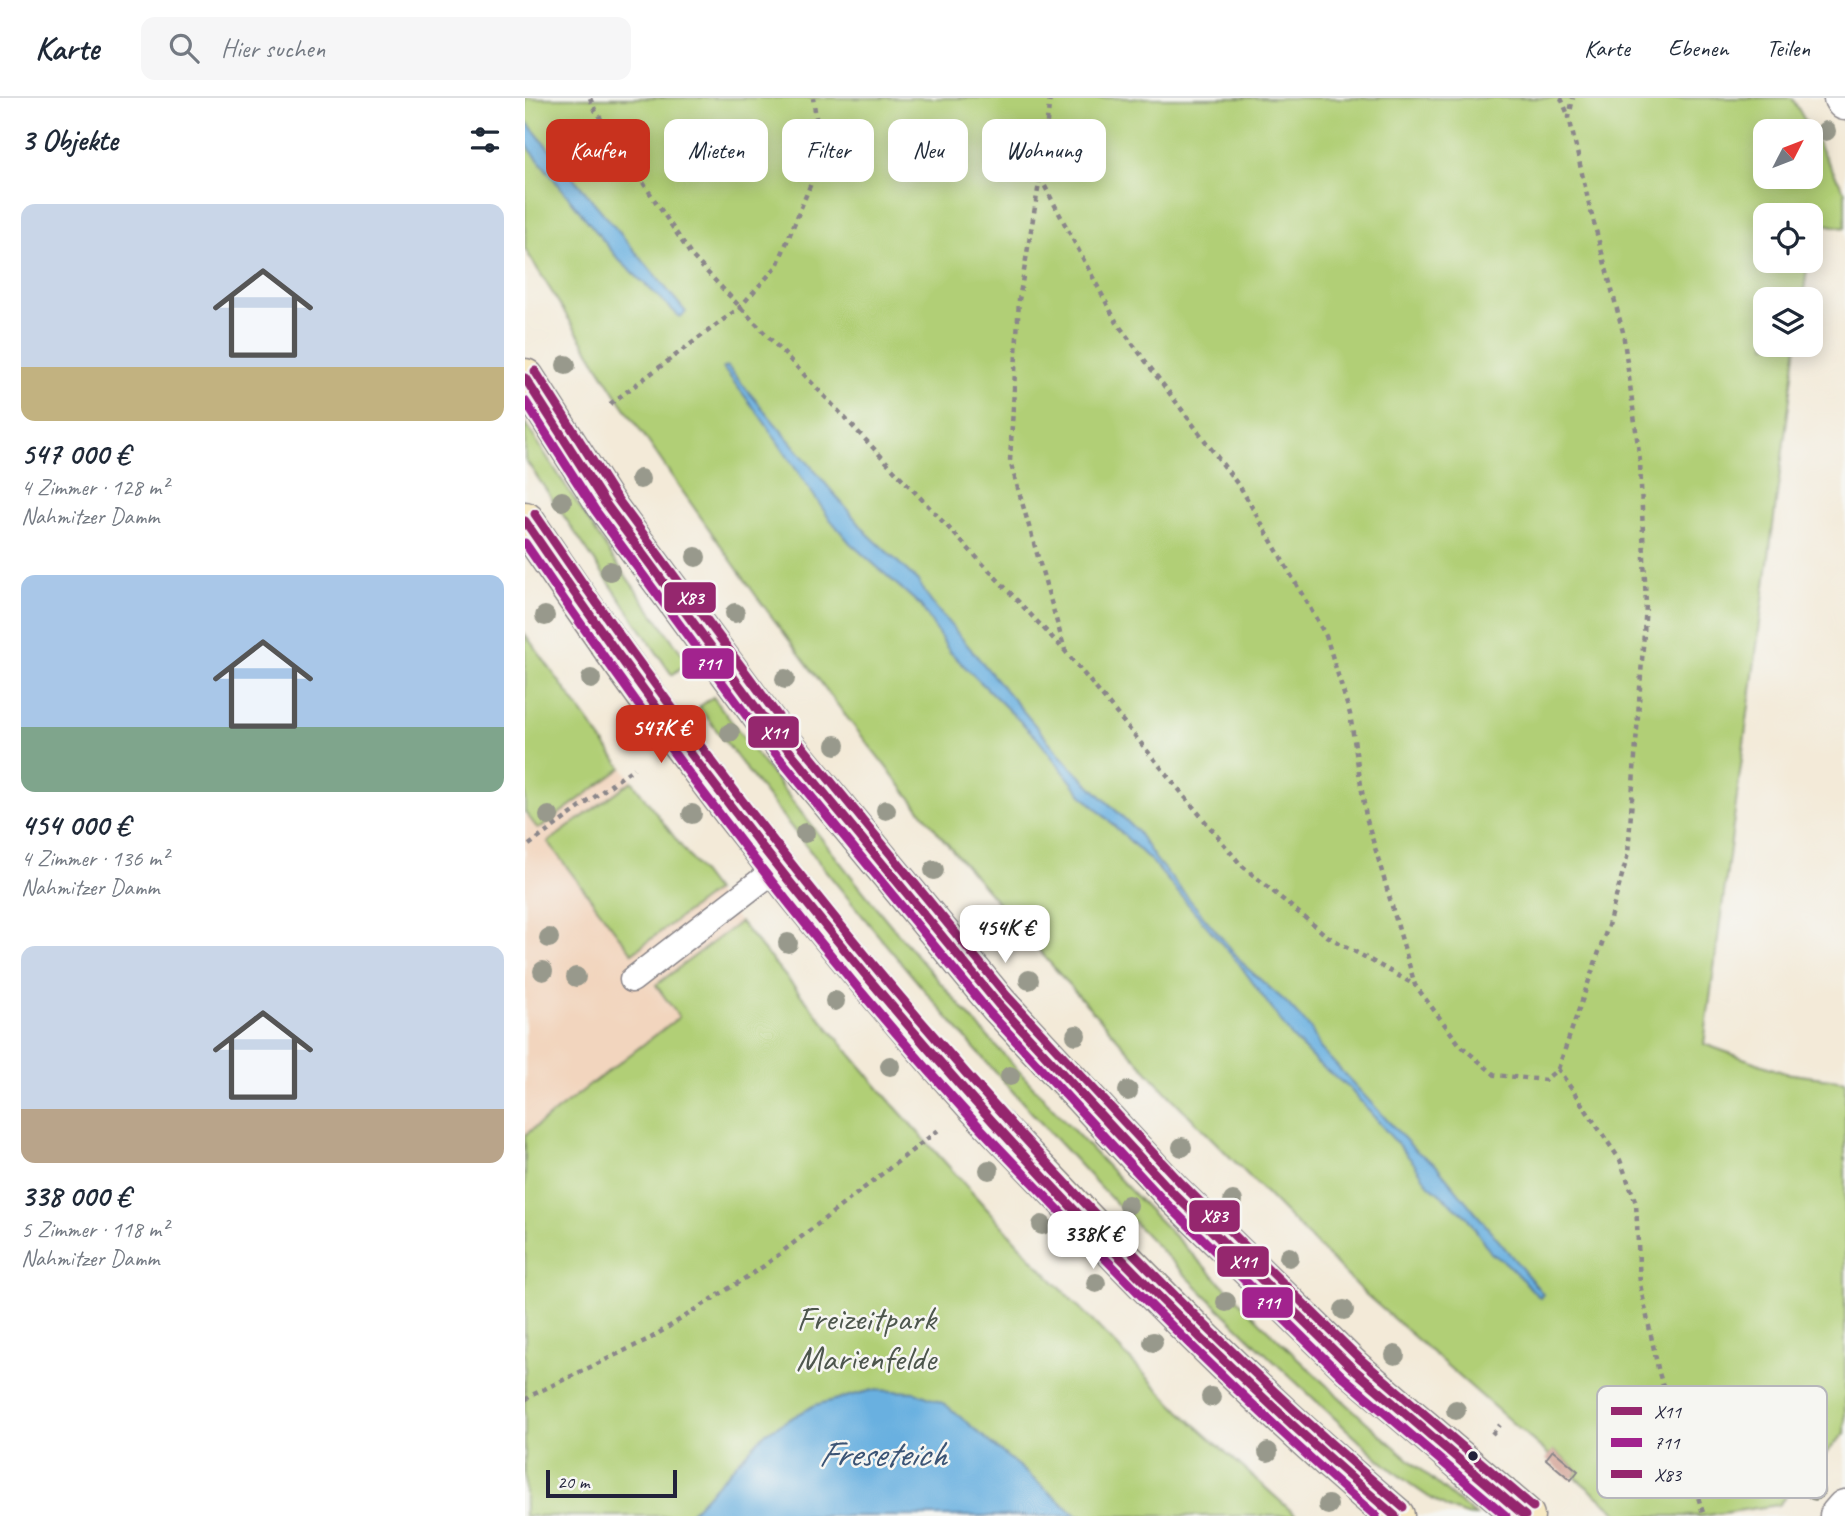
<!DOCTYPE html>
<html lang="de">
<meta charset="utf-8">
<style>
body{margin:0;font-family:Caveat,sans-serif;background:#f6f6f7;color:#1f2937;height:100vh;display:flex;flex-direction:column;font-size:26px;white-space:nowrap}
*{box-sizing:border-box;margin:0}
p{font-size:23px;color:#747a83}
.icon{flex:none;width:38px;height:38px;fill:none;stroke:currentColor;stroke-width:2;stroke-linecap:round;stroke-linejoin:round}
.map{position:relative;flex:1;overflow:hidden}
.sheet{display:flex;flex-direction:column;background:#fff;width:525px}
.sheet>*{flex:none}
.top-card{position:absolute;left:21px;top:21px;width:665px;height:63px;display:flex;gap:14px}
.needle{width:46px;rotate:48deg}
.fabs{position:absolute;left:1228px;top:21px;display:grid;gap:14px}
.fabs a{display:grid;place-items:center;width:70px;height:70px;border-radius:14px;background:#fff;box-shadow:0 4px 18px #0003;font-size:35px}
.scale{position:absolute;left:21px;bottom:18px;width:131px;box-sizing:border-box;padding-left:7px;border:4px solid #22223b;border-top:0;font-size:19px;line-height:24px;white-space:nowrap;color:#22223b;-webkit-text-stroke:5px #f6f6f2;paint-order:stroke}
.price{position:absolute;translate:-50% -60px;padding:0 16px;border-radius:14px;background:#fff;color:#222;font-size:23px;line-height:46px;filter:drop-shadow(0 2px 4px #0008)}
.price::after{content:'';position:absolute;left:50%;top:42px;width:21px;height:16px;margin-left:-10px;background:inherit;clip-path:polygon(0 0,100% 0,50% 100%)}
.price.selected{background:#c8321e;color:#fff}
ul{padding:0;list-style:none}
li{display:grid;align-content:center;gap:14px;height:371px;padding:0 21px}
li span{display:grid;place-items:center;height:217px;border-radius:14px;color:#555}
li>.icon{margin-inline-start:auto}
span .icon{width:126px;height:126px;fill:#fffc;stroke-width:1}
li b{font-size:30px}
h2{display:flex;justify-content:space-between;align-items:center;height:84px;padding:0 21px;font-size:30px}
.pill{padding:0 24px;border-radius:14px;background:#fff;box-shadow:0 4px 18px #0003;font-size:24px;line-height:63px}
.pill.selected{background:#c8321e;color:#fff}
header{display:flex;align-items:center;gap:42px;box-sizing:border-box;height:98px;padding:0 35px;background:#fff;border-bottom:2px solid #e0e1e3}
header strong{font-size:33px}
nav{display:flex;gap:38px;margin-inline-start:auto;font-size:24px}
.search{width:490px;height:63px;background:#f6f6f7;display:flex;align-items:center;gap:18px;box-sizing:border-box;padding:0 24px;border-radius:14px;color:#747a83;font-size:26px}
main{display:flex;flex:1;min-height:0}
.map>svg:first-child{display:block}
</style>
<header>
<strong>Karte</strong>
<div class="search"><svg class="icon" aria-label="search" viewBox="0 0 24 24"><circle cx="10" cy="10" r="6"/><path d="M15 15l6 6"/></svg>Hier suchen</div>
<nav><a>Karte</a><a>Ebenen</a><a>Teilen</a></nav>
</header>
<main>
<section class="sheet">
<h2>3 Objekte<svg class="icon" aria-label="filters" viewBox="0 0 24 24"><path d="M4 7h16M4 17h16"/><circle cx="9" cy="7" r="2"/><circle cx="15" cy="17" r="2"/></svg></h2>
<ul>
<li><span style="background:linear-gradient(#c9d6e8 75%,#c2b280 0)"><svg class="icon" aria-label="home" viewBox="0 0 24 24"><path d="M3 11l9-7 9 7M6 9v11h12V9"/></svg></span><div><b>547 000 €</b><p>4 Zimmer · 128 m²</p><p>Nahmitzer Damm</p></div></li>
<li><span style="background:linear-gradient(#a9c7e8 70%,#7fa58c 0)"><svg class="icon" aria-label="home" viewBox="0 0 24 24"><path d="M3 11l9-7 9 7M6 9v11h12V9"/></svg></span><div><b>454 000 €</b><p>4 Zimmer · 136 m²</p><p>Nahmitzer Damm</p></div></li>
<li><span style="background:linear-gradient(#c9d6e8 75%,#b9a48a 0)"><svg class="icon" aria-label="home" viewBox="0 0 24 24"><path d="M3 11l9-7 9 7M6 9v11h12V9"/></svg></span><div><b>338 000 €</b><p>5 Zimmer · 118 m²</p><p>Nahmitzer Damm</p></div></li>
</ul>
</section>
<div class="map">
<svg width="1320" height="1418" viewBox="0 0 1320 1418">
<rect width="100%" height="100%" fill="#f6f6f2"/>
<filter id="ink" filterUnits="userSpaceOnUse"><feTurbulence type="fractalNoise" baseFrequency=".0143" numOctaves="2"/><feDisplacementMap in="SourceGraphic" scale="14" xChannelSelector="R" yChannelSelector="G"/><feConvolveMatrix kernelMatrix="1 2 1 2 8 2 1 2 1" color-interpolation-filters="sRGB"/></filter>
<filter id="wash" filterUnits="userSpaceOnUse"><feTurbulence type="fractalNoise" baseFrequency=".00686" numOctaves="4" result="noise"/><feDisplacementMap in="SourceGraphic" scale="28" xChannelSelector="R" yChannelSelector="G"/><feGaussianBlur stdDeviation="1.57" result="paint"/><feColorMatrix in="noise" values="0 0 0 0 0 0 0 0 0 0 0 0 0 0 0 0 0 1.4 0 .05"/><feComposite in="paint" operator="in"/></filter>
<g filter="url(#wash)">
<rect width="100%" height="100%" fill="#f3ead8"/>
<path fill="#f2d5be" d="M0 536 187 791 363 1001 0 1279Z"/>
<g fill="#b1cf76" stroke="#6a7858" stroke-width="2">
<path d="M0 0H1267L1286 33H1241V79H1286V34L1320 94V130L1288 124 1286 138V117H1241V163H1283L1278 201H1241V247H1272L1179 946 1260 975 1320 983V1335L1253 1407 1177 1418H1096L1049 1378 1053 1373 1029 1353 1024 1357 838 1194 641 994 544 887 419 742 320 617 232 499 146 377 92 298 0 151Z"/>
<path d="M0 325 87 459 163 564 147 577 0 361Z"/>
<path d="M0 536 97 670 13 731 0 714Z"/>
<path d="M188 599C246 676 304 752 365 826 441 917 521 1004 603 1090 713 1205 827 1317 951 1418 910 1418 832 1341 801 1312 569 1100 362 860 174 609Z"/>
<path d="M107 683 190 793 107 855 23 744Z"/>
<path d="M215 824 363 1001 508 1162 657 1315 772 1418H0V1037L154 919 131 887Z"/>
</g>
<g fill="#69b0e0" stroke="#46698e" stroke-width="2">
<path d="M0 22 161 214 155 219 94 162 7 54 0 43Z"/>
<path d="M202 268 342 435 393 483 406 504 542 665 611 732 632 763 722 870 761 904 786 931 795 950 890 1052 911 1067 1018 1196 1015 1200 981 1165 966 1155 942 1119 904 1087 888 1064 824 990 791 964 767 939 715 867 628 765 557 697 511 639 424 553 396 508 325 445 304 420 235 318 198 270Z"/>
<path d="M348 1292 390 1294 420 1306 552 1418H162L241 1334 290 1307Z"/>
</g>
<g id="blocks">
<path fill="#d19e91" d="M1028 1352 1053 1373 1046 1382 1021 1361Z"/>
</g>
</g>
<g filter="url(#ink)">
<use href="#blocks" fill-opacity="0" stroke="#8a868a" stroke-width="2"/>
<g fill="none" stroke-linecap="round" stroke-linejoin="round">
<g stroke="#8a868a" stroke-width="27">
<path id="service" d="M107 882 252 770"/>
</g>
<g stroke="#8a868a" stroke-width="41">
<path id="minor" d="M1318 0 1320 3"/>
</g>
<g stroke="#8a868a" stroke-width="41">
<path id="tertiary" d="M1314 1418 1320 1411"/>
</g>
<g stroke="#8a868a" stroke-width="41">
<g id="secondary">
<path d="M0 280 80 405 248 633 473 906 647 1094 827 1270 1000 1418"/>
<path d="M0 423C135 626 285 820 447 1003 480 1039 515 1074 548 1109 650 1217 756 1322 870 1418"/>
</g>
</g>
<g stroke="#8a868a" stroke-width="4.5" stroke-dasharray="5 5" stroke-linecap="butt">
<path d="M65 0 70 12 166 157 541 554 716 767 802 838 890 887"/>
<path d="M525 0 515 79 592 225 717 392 801 538 825 616 841 719 890 887 935 947 970 977 1020 982 1033 971 1095 1062 1111 1105 1115 1186 1134 1275 1179 1418"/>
<path d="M1036 0 1044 19"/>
<path d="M515 80 494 202 485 363 540 552"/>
<path d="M85 306 214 210 252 168 289 78 293 32 288 0"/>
<path d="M4 747 109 670"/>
<path d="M1033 971 1082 831 1103 756 1121 507 1115 363 1098 234 1064 106 1044 19 1048 0"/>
<path d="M0 1302 7 1297 126 1240 239 1168 416 1030"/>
<path d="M967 1336 975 1327"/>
</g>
<use href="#service" stroke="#fff" stroke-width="24"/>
<use href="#minor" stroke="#fff" stroke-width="38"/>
<use href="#tertiary" stroke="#fff" stroke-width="38"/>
<use href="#secondary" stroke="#f7e9c3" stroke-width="38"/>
<g stroke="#f6f6f2" stroke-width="14">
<g id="bus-1">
<path d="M0 280 80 405 248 633 473 906 647 1094 827 1270 1000 1418"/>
<path d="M0 423C248 789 534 1129 870 1418"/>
</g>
</g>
<g stroke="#f6f6f2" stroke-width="14">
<g id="bus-2">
<path d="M0 303 70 412 238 640 464 914 638 1102 818 1279 981 1418"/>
<path d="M0 445C134 642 278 834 438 1011 473 1050 510 1087 546 1125 643 1227 744 1326 851 1418"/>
</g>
</g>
<g stroke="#f6f6f2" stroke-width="14">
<g id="bus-3">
<path d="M10 273 90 398 258 625 482 898 656 1085 835 1261 1008 1409"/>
<path d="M10 416C258 781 543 1121 878 1409"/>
</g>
</g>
<use href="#bus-1" stroke="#95276e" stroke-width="9"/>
<use href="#bus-2" stroke="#a2238e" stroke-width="9"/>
<use href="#bus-3" stroke="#95276e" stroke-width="9"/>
</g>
<g fill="#98998c">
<circle cx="1301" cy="33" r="10"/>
<circle cx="41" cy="267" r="10"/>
<circle cx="115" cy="381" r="10"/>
<circle cx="37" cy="403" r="10"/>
<circle cx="171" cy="459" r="10"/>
<circle cx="85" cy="473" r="10"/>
<circle cx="210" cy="515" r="10"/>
<circle cx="20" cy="518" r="10"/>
<circle cx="66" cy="581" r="10"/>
<circle cx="260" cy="581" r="10"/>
<circle cx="205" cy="635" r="10"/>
<circle cx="311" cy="647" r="10"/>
<circle cx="361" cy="712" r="10"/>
<circle cx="167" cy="716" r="10"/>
<circle cx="24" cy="718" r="10"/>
<circle cx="280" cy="735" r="10"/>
<circle cx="409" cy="772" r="10"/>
<circle cx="456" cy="829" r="10"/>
<circle cx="24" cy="840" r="10"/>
<circle cx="263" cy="845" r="10"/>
<circle cx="18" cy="873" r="10"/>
<circle cx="51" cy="879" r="10"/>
<circle cx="504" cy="882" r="10"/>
<circle cx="310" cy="903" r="10"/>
<circle cx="551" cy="937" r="10"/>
<circle cx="365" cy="968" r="10"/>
<circle cx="485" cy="978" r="10"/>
<circle cx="603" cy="993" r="10"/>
<circle cx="657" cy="1049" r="10"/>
<circle cx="464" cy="1072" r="10"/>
<circle cx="708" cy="1103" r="10"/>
<circle cx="603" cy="1107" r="10"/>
<circle cx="517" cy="1127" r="10"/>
<circle cx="764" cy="1159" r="10"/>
<circle cx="571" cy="1185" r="10"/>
<circle cx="701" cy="1204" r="10"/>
<circle cx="819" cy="1212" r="10"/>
<circle cx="628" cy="1244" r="10"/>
<circle cx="870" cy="1257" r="10"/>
<circle cx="686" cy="1299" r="10"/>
<circle cx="931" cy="1312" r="10"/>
<circle cx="743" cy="1354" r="10"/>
<circle cx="1290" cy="1393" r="10"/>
<circle cx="803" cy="1407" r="10"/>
</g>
</g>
<circle fill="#22223b" stroke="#f6f6f2" stroke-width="2.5" cx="948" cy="1358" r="6"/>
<g text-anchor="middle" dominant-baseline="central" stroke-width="5" stroke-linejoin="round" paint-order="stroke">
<g font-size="35" fill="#4d564d" stroke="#f6f6f2">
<text x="341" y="1220">Freizeitpark<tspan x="341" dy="40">Marienfelde</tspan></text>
</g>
<g font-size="37" font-style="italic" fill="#3b5475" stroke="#f6f6f2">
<text x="357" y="1355">Freseteich</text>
</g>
</g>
<rect x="1072" y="1288" width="230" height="112" rx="10" fill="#f6f6f2" stroke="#b6b6bb" stroke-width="2"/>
<rect x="1086" y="1309" width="31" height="8" fill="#95276e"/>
<rect x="1086" y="1340" width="31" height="9" fill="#a2238e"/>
<rect x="1086" y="1372" width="31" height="8" fill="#95276e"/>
<g font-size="19" fill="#22223b">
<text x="1129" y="1320">X11</text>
<text x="1129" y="1351">711</text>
<text x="1129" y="1383">X83</text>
</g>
<g stroke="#f6f6f2" stroke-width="2.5">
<rect x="138" y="483" width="54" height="33" rx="7" fill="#95276e"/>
<rect x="156" y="549" width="54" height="33" rx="7" fill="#a2238e"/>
<rect x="222" y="617" width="53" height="34" rx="7" fill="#95276e"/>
<rect x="663" y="1101" width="53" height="34" rx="7" fill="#95276e"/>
<rect x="691" y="1147" width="54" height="33" rx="7" fill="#95276e"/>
<rect x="716" y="1188" width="53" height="33" rx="7" fill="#a2238e"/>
</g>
<g font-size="19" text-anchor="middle" font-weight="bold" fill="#fff">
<text x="165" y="506">X83</text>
<text x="183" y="572">711</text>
<text x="249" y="641">X11</text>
<text x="689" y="1124">X83</text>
<text x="718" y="1170">X11</text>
<text x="742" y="1211">711</text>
</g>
</svg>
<div class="fabs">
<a><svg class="needle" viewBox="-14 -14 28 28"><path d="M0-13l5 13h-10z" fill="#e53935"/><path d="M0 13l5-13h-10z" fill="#747a83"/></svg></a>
<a><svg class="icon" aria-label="locate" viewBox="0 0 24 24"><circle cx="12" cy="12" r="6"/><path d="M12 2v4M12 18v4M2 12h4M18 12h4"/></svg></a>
<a><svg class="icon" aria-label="layers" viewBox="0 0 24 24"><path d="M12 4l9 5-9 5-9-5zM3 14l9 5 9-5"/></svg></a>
</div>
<div class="scale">20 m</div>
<b class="price selected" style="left:136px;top:667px">547K €</b>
<b class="price" style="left:480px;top:867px">454K €</b>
<b class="price" style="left:568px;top:1173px">338K €</b>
<div class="top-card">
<a class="pill selected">Kaufen</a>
<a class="pill">Mieten</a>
<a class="pill">Filter</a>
<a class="pill">Neu</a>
<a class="pill">Wohnung</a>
</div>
</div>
</main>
